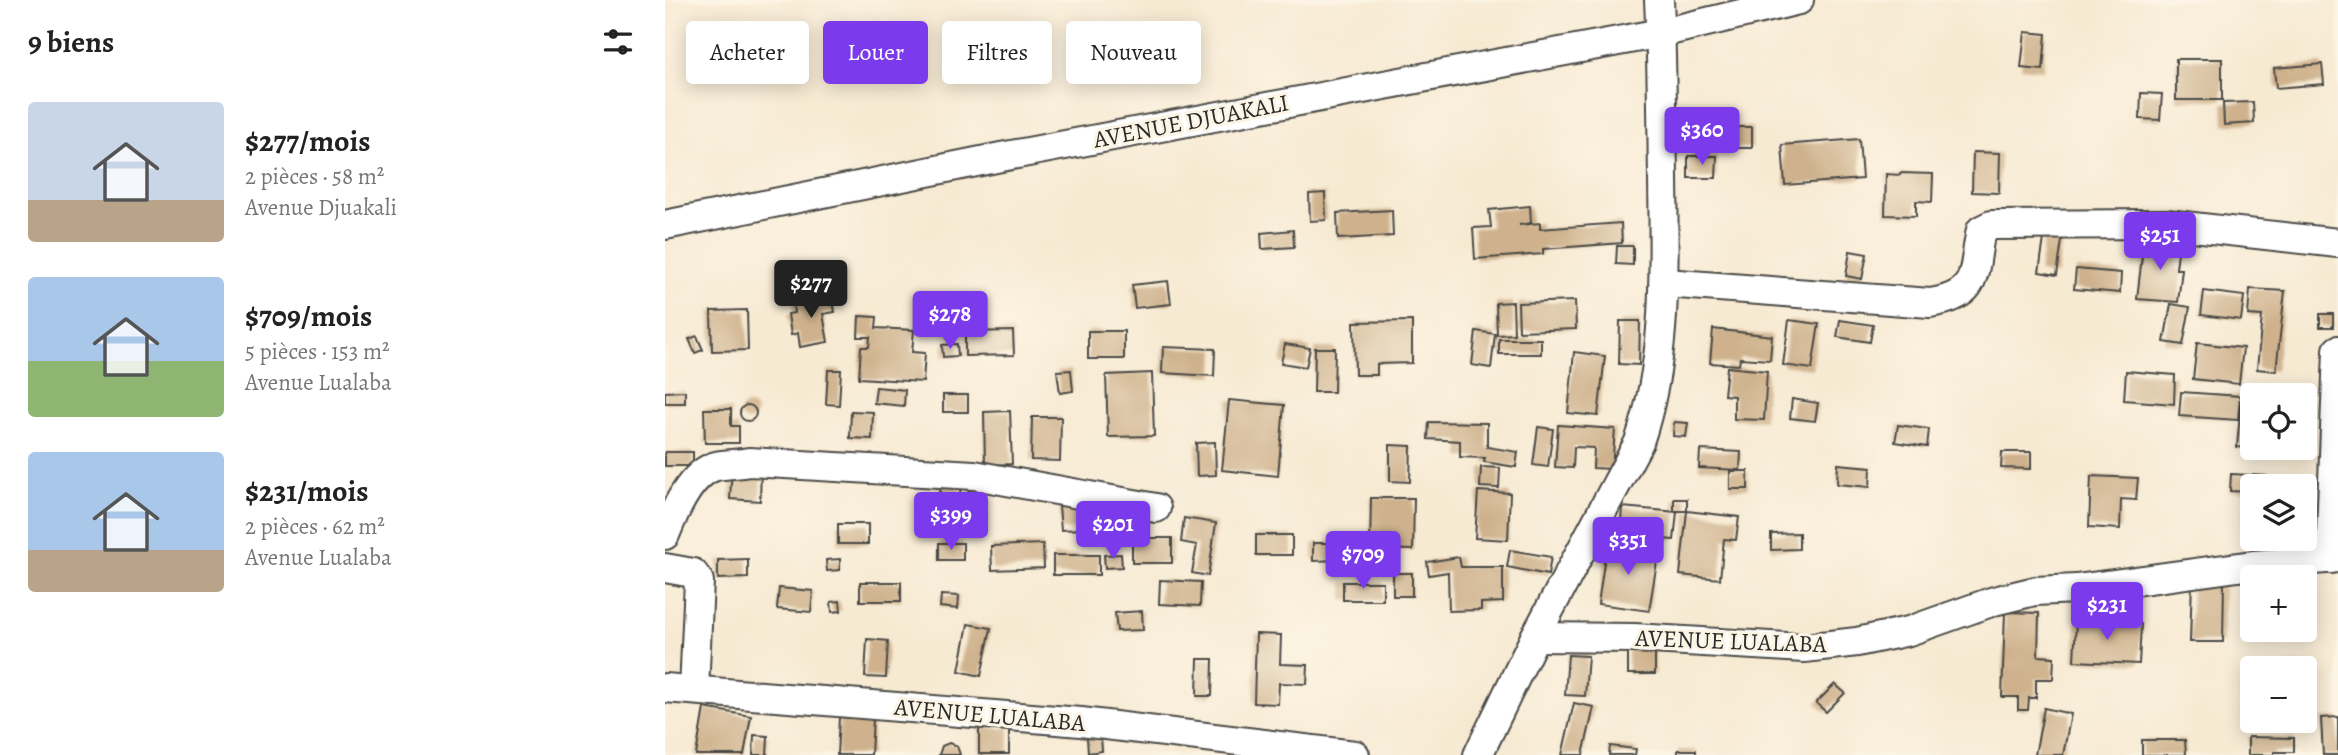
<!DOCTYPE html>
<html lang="fr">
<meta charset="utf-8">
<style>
body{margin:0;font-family:Alegreya,serif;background:#f2f2f2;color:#222;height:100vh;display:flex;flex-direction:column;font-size:26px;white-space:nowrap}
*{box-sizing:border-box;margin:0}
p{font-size:23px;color:#767676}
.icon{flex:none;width:38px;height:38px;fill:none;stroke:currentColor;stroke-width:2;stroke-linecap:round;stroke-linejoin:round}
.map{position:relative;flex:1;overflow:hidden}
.sheet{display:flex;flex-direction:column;background:#fff;width:665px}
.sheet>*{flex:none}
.banner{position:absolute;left:21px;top:21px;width:665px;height:63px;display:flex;gap:14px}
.fabs{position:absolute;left:1575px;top:383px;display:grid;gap:14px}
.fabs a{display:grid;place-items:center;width:77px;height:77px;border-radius:7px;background:#fff;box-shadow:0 4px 18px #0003;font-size:35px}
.price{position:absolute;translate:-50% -60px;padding:0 16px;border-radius:7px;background:#7c3aed;color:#fff;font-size:23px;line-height:46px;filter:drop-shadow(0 2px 4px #0008)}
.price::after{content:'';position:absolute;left:50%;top:42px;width:21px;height:16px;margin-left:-10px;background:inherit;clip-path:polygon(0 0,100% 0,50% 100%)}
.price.selected{background:#222;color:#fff}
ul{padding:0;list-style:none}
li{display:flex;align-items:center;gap:21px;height:175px;padding:0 28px}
li span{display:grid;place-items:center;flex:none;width:196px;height:140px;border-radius:7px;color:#555}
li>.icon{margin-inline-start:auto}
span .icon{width:84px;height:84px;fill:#fffc;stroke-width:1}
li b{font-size:30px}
h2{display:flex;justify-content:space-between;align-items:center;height:84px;padding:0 28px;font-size:30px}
.chip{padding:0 24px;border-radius:7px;background:#fff;box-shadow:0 4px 18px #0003;font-size:24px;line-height:63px}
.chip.selected{background:#7c3aed;color:#fff}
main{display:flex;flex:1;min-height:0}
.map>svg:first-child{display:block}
</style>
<main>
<section class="sheet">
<h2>9 biens<svg class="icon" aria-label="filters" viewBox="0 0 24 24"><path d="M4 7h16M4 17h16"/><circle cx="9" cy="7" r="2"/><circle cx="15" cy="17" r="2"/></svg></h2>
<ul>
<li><span style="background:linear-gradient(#c9d6e8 70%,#b9a48a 0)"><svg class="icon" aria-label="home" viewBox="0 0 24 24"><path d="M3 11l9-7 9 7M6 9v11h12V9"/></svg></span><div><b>$277/mois</b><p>2 pièces · 58 m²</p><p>Avenue Djuakali</p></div></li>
<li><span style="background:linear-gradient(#a9c7e8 60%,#8fb573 0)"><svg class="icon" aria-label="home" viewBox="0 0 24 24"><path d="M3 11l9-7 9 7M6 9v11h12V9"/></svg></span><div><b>$709/mois</b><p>5 pièces · 153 m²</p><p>Avenue Lualaba</p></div></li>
<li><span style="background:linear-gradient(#a9c7e8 70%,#b9a48a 0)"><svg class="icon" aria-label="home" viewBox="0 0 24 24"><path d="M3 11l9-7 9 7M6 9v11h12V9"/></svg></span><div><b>$231/mois</b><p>2 pièces · 62 m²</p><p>Avenue Lualaba</p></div></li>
</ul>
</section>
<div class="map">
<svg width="1673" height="755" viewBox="0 0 1673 755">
<rect width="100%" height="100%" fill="#fcf5e5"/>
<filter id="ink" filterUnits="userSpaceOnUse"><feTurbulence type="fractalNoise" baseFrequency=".0143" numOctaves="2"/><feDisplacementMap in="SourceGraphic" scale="14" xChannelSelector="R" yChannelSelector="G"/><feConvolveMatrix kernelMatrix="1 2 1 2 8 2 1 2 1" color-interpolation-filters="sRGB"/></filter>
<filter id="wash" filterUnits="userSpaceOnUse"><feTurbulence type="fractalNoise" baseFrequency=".00686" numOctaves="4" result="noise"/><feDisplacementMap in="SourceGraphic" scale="28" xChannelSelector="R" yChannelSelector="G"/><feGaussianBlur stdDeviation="1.57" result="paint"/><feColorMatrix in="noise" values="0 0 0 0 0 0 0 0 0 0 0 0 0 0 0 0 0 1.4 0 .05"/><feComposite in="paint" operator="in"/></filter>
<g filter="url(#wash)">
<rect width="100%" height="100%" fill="#f7ead3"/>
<g id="blocks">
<g fill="#cfb28d">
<path d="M1360 32 1381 34 1378 70 1356 68Z"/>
<rect x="1511" y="59" width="46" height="41"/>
<path d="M1657 64 1659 84 1611 88 1609 68Z"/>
<path d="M1476 93 1497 94 1495 120 1475 119Z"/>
<path d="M1588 102 1589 123 1559 125 1558 103Z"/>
<rect x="1050" y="127" width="37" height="21"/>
<path d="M1194 139 1197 179 1120 185 1117 145Z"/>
<path d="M1308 152 1335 153 1334 193 1307 192Z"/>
<path d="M1023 156H1052L1051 178H1023Z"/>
<path d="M1235 173 1268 174 1267 202 1251 201V216L1220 215 1221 174 1235 175Z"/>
<path d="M660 193 661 220 645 221 644 194Z"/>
<path d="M865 206 866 223 854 225 875 223V229L956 223 957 243 878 249V254L810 259 808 228 826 227 824 210Z"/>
<path d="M727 210 728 236 673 239 672 213Z"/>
<path d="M628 230 629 247 597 249 596 233Z"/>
<path d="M1380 232 1398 234 1392 275 1374 272Z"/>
<path d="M1479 239 1514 243 1511 269H1517L1513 302 1472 299Z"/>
<path d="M952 246H968V265L951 264Z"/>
<path d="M1185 251 1202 254 1197 279 1181 276Z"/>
<path d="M1411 269 1456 273 1455 293 1409 289Z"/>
<path d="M503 281 506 304 470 308 467 285Z"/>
<path d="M1585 289 1620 291 1611 371 1592 369 1597 316 1583 315Z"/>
<path d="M1539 291 1579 296 1576 320 1536 315Z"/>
<path d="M167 295 170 312 158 314 163 342 135 347 133 333 126 335 123 314 129 313 128 303Z"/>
<path d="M910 301 911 329 854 331 853 303Z"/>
<path d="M848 302 849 334 832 335 831 303Z"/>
<path d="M1506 304 1525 307 1518 345 1499 342Z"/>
<path d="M82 310 83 350 47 351 46 311Z"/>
<rect x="1655" y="314" width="13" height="13"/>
<path d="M194 316 212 317 211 328 249 330 247 352 260 353 258 382 194 378 196 347H204L205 337H193Z"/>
<path d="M1124 320 1154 324 1147 369 1118 365Z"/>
<path d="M1175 320 1208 325 1205 342 1172 337Z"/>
<path d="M747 321V363L712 364V375H690L689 322Z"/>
<path d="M955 321H975L974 365 954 364Z"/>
<path d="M1048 329 1107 336 1105 360 1075 358 1074 365 1045 363Z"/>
<path d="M348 331 349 355 300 356V332Z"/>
<rect x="423" y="331" width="36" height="28"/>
<path d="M811 331 830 334 826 368 807 365Z"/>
<path d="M32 336 38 350 30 353 24 339Z"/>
<rect x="834" y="339" width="42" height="15"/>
<path d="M1532 343 1578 348 1574 384 1528 379Z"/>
<path d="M292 344 293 356 278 357 277 345Z"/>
<path d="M620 344 645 348 641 367 616 363Z"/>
<path d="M498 347 550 349 549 376 497 373Z"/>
<path d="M650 348H670L669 392H649Z"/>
<path d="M909 352 940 356 933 416 903 413Z"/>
<path d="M1062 367 1102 371 1099 420 1069 419V396L1059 395Z"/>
<path d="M163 370H176L174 405 161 404Z"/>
<path d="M406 370 408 391 395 393 392 371Z"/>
<path d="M1461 371 1510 375 1509 404 1459 400Z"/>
<path d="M487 373 489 436 443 437 441 375Z"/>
<path d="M211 387 240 390 239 406 209 403Z"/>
<path d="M20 391V403H0V392Z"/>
<path d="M1516 392 1575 396 1573 420 1514 416Z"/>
<rect x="278" y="395" width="25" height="17"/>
<path d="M1127 399 1153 403 1150 421 1125 418Z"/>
<path d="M564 400 619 405 613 476 557 470Z"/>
<path d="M1576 402 1587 403V449L1572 447Z"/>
<circle cx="83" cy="413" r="8"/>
<path d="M39 409H66V426H74V443H40Z"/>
<path d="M186 411 208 412 207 439 185 438Z"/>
<path d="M345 411 347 464 320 465 319 412Z"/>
<path d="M367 417H396L395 461 366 460Z"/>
<path d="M764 422 822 423V447L853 452 851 467 819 462 820 458 795 457V441L763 439Z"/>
<path d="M1009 422 1023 423 1021 437 1008 436Z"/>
<path d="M893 425 950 429 947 469 928 468 929 448 909 447 908 468 890 467Z"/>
<path d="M1233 425 1264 429 1262 447 1230 442Z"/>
<path d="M873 427 888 429 883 467 868 465Z"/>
<path d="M550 442 551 475 532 476 531 443Z"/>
<path d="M725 445 746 446 745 482 725 481Z"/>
<path d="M1035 450 1076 452 1075 470 1034 468Z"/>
<rect x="0" y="452" width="28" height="14"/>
<path d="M1337 452H1366V469L1336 468Z"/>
<path d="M1173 464 1206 467 1205 487 1172 484Z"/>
<path d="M67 466 96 468 95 501 65 499Z"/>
<path d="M816 467 835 468 834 488 815 487Z"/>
<rect x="1065" y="471" width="18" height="18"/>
<path d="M1566 474 1602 476V486H1587V492L1565 491Z"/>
<path d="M276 476 296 477 295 496 275 495Z"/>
<path d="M1426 476 1473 478 1471 500 1456 499 1455 529 1424 527Z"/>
<path d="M304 479 319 480 318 504 303 503Z"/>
<path d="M813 491 845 493 843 540 810 538Z"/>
<path d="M706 498H749L748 550 705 549Z"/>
<rect x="1009" y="499" width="13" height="12"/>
<path d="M417 504 418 529 396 530 394 505Z"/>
<path d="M957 507 1012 512 1009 540 955 536Z"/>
<path d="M1022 511 1074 517 1071 540 1059 539 1055 579 1015 575Z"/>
<path d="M519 518 551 523 543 576 527 573 532 545 516 542Z"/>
<rect x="173" y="524" width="30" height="20"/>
<path d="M1134 533V549L1106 550V534Z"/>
<rect x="591" y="535" width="36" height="20"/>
<rect x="467" y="538" width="40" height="25"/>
<path d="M942 542 994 550 984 611 933 604Z"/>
<rect x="274" y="543" width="24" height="17"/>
<path d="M648 543H672L673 560 648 561Z"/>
<path d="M378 544 379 568 327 570 326 546Z"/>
<path d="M845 550 886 557 883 575 842 567Z"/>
<path d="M456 554 457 567 440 568 439 555Z"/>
<rect x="388" y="555" width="46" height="20"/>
<path d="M794 557 796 567H838V602L816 603V610L784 611 783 572 764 575 762 562Z"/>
<path d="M83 559V578L53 579V560Z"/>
<path d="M175 559V570L162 571 161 560Z"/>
<rect x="728" y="573" width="19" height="23"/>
<path d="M495 580 536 582 535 606 494 604Z"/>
<path d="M1527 581 1559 582 1558 642H1525Z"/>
<rect x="195" y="582" width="41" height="19"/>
<rect x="678" y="582" width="40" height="18"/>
<path d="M114 588 148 591 146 612 112 609Z"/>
<path d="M276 595 294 596 293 609 275 607Z"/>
<path d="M175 601 176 611 167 612 166 602Z"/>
<path d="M477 611 478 630 452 631 450 613Z"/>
<path d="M1340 612 1374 613 1373 656 1389 657 1388 679H1371V698H1364L1363 710H1353V697H1337Z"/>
<path d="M1411 621 1476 624 1474 664 1409 661Z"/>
<path d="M303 624 326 628 316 676 294 671Z"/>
<path d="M591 634 616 635 615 664 643 665 642 684 614 683 613 704 589 703Z"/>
<path d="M202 639 223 641 221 678 200 677Z"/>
<path d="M990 647V674H963V648Z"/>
<path d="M903 655 923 656 920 696 900 695Z"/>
<path d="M533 659H548L547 696H532Z"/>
<path d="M1170 684 1180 693 1161 712 1151 703Z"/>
<path d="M909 703 929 707 918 755H897Z"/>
<path d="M39 708 86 716 79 755H31Z"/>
<path d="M1379 708 1406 714 1398 755H1370Z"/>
<path d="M174 717 208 718 206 755H172Z"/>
<path d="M1673 717V755H1658L1656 718Z"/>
<rect x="314" y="728" width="30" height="26"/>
<path d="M89 735 103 736 102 755H88Z"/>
<path d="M436 736 437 751 423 753 422 737Z"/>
<path d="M1583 737 1629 738V752H1609V755H1583Z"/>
<path d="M1477 740H1520L1521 755H1477Z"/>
<path d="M284 743 292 746 295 755H274L277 746Z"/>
<path d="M945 746 971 749 970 755H944Z"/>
<rect x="1013" y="750" width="18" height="5"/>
</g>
</g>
</g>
<g filter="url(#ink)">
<use href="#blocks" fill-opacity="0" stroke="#4a4844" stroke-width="2"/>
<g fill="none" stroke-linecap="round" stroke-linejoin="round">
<g stroke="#4a4844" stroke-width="32">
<g id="minor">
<path d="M0 225 336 157 996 33 1134 0"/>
<path d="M1000 283 1265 303C1316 295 1307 272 1316 230L1326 225 1501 224 1673 243"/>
<path d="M0 535C9 512 25 473 51 466 62 464 74 464 84 462L309 475 491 508"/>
<path d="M1665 559 1673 350"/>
<path d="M0 568 28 573 34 581 29 690"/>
<path d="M870 637 969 638 1139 648 1192 642 1244 631 1329 601 1370 591 1411 589 1588 565 1673 558"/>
<path d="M0 688 416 722 690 755"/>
<path d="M813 755 870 637 974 442C1003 357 999 266 998 177 997 118 997 59 994 0"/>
</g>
</g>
<use href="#minor" stroke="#fff" stroke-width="28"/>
</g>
</g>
<g text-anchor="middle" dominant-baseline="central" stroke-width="6" stroke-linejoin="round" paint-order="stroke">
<g font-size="24" fill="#2b2b2b" stroke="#fcf5e5">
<text transform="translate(526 121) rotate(-11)">AVENUE DJUAKALI</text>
<text transform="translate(1066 641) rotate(2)">AVENUE LUALABA</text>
<text transform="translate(325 715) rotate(5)">AVENUE LUALABA</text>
</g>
</g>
</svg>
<div class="fabs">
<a><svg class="icon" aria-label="locate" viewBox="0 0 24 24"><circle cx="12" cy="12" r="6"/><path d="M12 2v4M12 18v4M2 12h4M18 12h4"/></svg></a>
<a><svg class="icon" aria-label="layers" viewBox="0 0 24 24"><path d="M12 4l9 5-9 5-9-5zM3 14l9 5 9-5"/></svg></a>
<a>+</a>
<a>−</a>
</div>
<b class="price" style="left:1037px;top:167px">$360</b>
<b class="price" style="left:1495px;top:272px">$251</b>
<b class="price selected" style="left:146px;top:320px">$277</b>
<b class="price" style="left:285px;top:351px">$278</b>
<b class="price" style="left:286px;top:552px">$399</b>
<b class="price" style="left:448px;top:561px">$201</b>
<b class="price" style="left:963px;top:577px">$351</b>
<b class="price" style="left:698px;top:591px">$709</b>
<b class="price" style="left:1442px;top:642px">$231</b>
<div class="banner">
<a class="chip">Acheter</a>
<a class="chip selected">Louer</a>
<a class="chip">Filtres</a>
<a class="chip">Nouveau</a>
</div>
</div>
</main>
